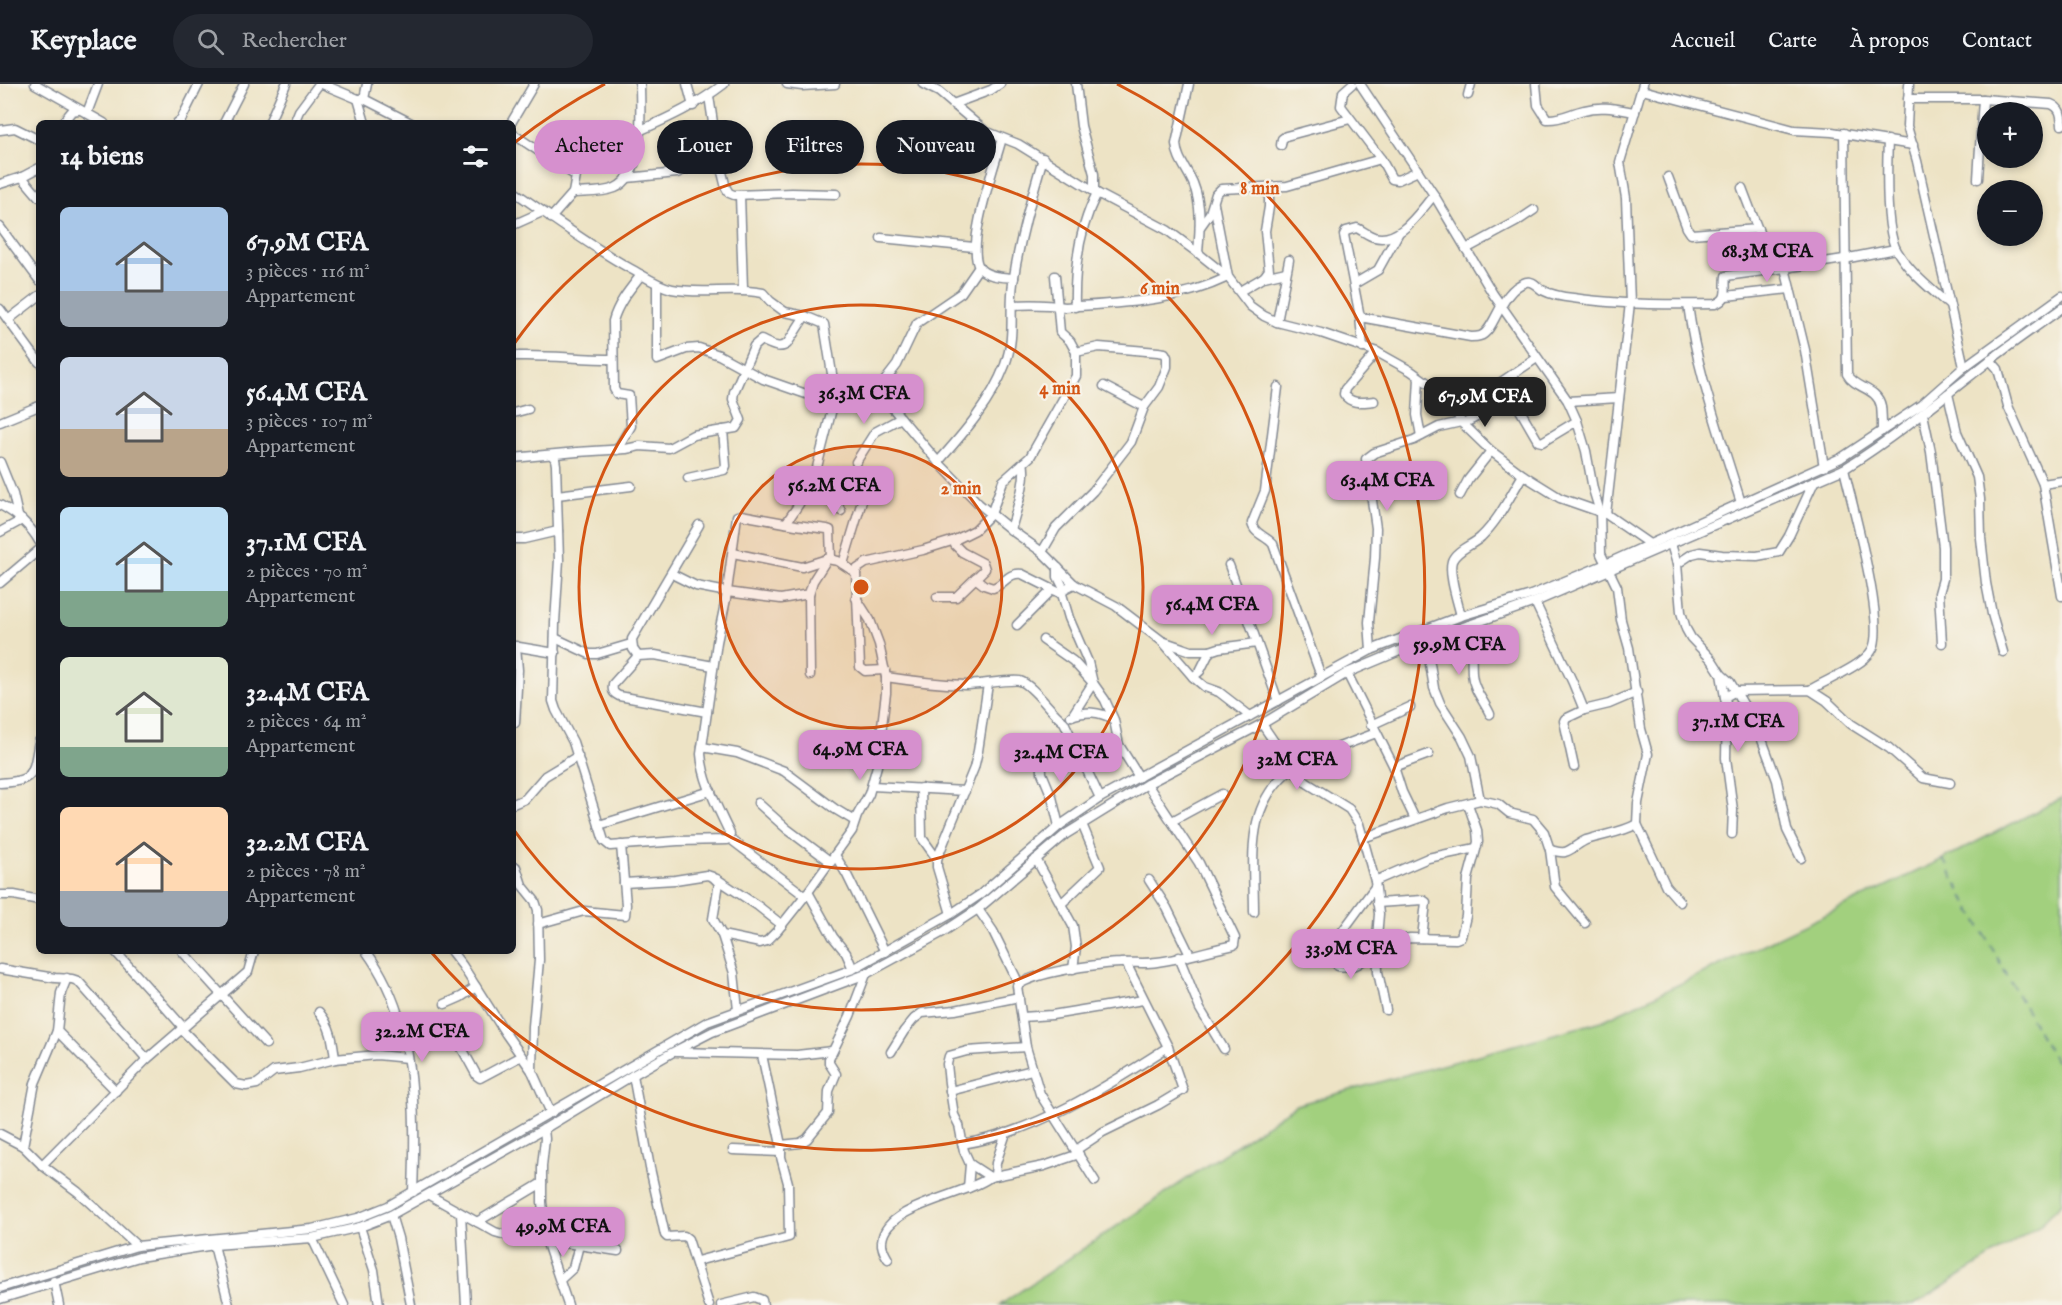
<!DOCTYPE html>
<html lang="fr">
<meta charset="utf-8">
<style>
body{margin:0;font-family:"IM FELL English",serif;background:#242831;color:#f1f3f6;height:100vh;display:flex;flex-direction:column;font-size:22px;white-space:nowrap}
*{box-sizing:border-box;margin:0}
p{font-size:20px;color:#9ea1a6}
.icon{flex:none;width:33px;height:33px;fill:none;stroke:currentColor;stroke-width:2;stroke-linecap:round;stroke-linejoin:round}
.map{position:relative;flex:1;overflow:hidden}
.details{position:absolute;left:36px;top:36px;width:480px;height:834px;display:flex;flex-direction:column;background:#171b24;border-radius:9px;box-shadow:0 3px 9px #0003}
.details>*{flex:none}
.banner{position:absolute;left:534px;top:36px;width:570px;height:54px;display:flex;gap:12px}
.tools{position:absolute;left:1977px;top:18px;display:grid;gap:12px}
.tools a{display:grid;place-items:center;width:66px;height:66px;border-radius:50%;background:#171b24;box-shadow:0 3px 9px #0003;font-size:30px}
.price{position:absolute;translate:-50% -51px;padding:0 14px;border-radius:12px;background:#d690ce;color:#111;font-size:20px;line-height:39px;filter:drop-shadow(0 2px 3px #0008)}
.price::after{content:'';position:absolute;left:50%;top:36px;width:18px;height:14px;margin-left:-9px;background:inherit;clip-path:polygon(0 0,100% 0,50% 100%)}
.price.selected{background:#222;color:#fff}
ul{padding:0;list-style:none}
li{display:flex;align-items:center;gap:18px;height:150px;padding:0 24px}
li span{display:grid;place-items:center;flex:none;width:168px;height:120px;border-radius:9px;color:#555}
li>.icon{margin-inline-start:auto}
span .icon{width:72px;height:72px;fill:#fffc;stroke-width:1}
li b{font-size:26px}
h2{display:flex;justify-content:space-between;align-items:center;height:72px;padding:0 24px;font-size:26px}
.tag{padding:0 21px;border-radius:27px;background:#171b24;box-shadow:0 3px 9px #0003;font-size:21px;line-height:54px}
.tag.selected{background:#d690ce;color:#111}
header{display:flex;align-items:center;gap:36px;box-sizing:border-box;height:84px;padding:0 30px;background:#171b24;border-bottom:2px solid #363941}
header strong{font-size:28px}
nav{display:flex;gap:33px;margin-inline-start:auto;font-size:21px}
.search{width:420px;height:54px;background:#242831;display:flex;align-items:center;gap:15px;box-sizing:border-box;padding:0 21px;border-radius:33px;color:#9ea1a6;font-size:22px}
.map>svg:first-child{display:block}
</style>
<header>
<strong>Keyplace</strong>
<div class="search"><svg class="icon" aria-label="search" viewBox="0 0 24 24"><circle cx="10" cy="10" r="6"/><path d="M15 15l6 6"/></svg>Rechercher</div>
<nav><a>Accueil</a><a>Carte</a><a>À propos</a><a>Contact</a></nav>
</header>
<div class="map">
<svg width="2062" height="1221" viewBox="0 0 2062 1221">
<rect width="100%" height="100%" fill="#f7f3e8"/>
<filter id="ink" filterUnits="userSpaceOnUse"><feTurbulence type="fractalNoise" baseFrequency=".0167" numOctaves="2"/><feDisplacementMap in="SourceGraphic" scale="12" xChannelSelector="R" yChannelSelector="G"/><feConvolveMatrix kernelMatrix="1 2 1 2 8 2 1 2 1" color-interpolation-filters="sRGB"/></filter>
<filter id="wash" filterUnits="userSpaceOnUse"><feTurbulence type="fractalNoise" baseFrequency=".008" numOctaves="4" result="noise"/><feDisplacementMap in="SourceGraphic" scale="24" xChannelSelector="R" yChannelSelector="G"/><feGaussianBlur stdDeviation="1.35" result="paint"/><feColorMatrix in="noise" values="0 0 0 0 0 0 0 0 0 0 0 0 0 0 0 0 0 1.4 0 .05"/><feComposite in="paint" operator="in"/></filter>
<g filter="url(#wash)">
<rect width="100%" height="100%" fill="#ede3c5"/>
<path fill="#a2d07e" stroke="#5e806e" stroke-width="1.5" d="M2062 714V1119L2039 1142 1914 1221H1000L1296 1021 1602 937 1943 775Z"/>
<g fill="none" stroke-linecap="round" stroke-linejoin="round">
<path stroke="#325283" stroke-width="1.5" stroke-dasharray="8 6" stroke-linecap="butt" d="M1943 775 2041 953 2062 988"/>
</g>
</g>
<g filter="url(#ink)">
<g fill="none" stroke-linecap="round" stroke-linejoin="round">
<g stroke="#848992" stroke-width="11">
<g id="minor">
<path d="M35 0 104 39"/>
<path d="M322 0 358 15H364L411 39"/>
<path d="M687 0 693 22"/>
<path d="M787 0 802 2 835 0"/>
<path d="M923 0 939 8 985 47 1018 60 1097 109 1167 146 1198 169 1228 193 1250 222 1264 232 1277 238 1321 249 1377 268 1411 287 1443 310 1454 323 1461 338 1491 367 1523 391 1560 414 1606 430 1648 459"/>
<path d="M1076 0 1081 42 1094 90V107"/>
<path d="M1189 0 1176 60C1177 75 1187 85 1193 99 1202 121 1200 145 1198 169"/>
<path d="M1352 0 1343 8 1341 22 1381 75 1392 95 1398 96 1418 87"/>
<path d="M1360 0 1434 111 1493 210 1568 317 1577 337 1586 367 1593 405 1600 428 1601 470 1617 503 1621 536 1629 564 1641 645 1648 670 1638 719 1637 740 1666 802 1680 818"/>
<path d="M1536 0 1538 21 1547 35C1560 36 1571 29 1584 26 1601 21 1617 25 1635 28"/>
<path d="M1909 0 1907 42 1917 77 1964 283"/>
<path d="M1642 6 1794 46 1832 48 1913 61"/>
<path d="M1468 11 1471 0"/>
<path d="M709 12 718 72 726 104 729 109 734 111 792 109 836 110"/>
<path d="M358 15 365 39"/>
<path d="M364 15 367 0"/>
<path d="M1908 15H1983L2051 20C2061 24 2061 31 2062 41"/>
<path d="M953 20 991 6 1000 0"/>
<path d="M87 29 98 0"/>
<path d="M62 39 72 27 78 26"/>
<path d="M177 39 181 36 199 0"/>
<path d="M224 39 244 0"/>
<path d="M269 39 286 0"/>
<path d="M294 39 299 27 319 0"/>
<path d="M511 39 534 0"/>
<path d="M0 46 15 44 39 56"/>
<path d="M641 46C671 33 698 20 724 0"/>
<path d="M1844 49 1847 290C1855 305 1877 303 1881 322 1882 330 1882 339 1882 347"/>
<path d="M513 50 576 92 573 109 551 134"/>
<path d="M1002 54C995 81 966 160 979 183 985 193 1004 193 1014 194"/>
<path d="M1888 56C1887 81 1885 147 1897 167 1910 189 1931 205 1949 221"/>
<path d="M1281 61 1282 55 1286 52 1350 35"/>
<path d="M22 93 39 113"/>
<path d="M1668 93 1687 144 1691 150 1758 145"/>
<path d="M627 94 677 89 718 72"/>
<path d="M1978 95 1983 15"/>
<path d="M0 100 22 93 39 84"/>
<path d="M1742 104 1773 185"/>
<path d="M513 107C553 134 588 161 631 185 644 192 658 202 672 205 702 211 733 203 763 209L770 217 785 228 805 232 824 240 833 296 836 302C853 308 870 304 885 315L938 378 979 420 1011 446 1042 468 1074 500 1116 522 1162 557 1193 593 1205 603 1219 608 1250 632"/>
<path d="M573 109C586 108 603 109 615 104 646 91 640 27 640 0"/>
<path d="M740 111 743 205"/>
<path d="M513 141 542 128"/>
<path d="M0 143 39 196"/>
<path d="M1200 143 1210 129 1216 110 1221 105 1287 102 1381 75"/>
<path d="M881 154 974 163"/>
<path d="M1466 165 1516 138 1534 126"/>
<path d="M1785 184 1844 175 1895 165"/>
<path d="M1264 193 1286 188"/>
<path d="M657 200V276L686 265 699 264 719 271 763 295 806 310 814 311 836 302"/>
<path d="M1354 200 1378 186 1398 150"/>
<path d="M1240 207 1264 193 1269 186 1265 147 1269 123V104"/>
<path d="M1726 212 1790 205"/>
<path d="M1013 221C1032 220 1047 220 1065 223 1122 219 1176 218 1228 193L1214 120"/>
<path d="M1688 221C1697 289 1721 353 1741 419"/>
<path d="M1075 223C1074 184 1079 144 1097 109"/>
<path d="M0 225 39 278"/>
<path d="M1360 233 1471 253C1474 253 1477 253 1480 252 1495 248 1500 206 1526 198 1533 196 1537 203 1542 206 1552 211 1562 213 1573 214 1619 221 1668 221 1715 220 1730 215 1724 205 1726 192L1785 184 1805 266 1824 383"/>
<path d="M8 236 39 212"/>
<path d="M1277 238 1289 176"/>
<path d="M1363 264 1360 233 1344 151 1346 147 1357 144C1363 147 1368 151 1374 153 1400 160 1419 128 1434 111"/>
<path d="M516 272C550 271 580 275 613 275"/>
<path d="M1990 276 1998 285 2008 322 2043 400 2062 512"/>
<path d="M1419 294 1417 331 1421 352"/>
<path d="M1498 300 1537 274"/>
<path d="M1104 302 1144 323"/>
<path d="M1278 303 1265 407 1252 439C1254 450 1266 452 1273 460L1321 592"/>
<path d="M879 310 880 303 897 281 917 239 961 209 979 183"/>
<path d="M1948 310 1957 348 1977 393 1980 415 1981 454 1986 499 1992 530 2003 568"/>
<path d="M1374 317C1363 318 1351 321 1344 310L1345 305 1377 268"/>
<path d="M1568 317 1619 314"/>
<path d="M1520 326 1538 357 1542 358 1577 337"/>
<path d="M513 329 528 325"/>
<path d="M1923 330 1931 368 1943 463V495L1939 509 1942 559"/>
<path d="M0 338 39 322"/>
<path d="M1463 340 1494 324"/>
<path d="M617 366 631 342 629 312 617 310 614 305 613 237C618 219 630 205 641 191"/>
<path d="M552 371 555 375 556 381 559 476 555 539 553 617 556 626 573 658 604 757 610 762 678 757 727 756 729 754 730 750C718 724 703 698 701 670L717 558 726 515 737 432 741 431 796 441 827 445 830 446 831 475"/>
<path d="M513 374 577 368 626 365 640 362 669 364 693 351 736 344 741 336 733 315 734 308 754 262 761 256C770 260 779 266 787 260L805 232"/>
<path d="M0 378 13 410 18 432"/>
<path d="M856 378 875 348 901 334"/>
<path d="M938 378C964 349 991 318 1005 281 1016 251 1009 228 1013 199 1019 157 1031 115 1043 74"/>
<path d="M688 394 724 386 726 382 723 346"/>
<path d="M813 394 841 403 843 407 838 421 841 427"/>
<path d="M2043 400 2062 397"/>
<path d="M1371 410 1434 391"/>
<path d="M557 411 631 402"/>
<path d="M1460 411 1468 396 1491 367"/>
<path d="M0 421C17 430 30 441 39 457"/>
<path d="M1606 430 1630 219 1626 114 1620 78 1643 0"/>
<path d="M786 439 799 420 806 401 815 391 833 321V303"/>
<path d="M1011 446C1015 429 1028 395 1023 379"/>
<path d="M0 448 22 436"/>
<path d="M513 455H524L558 447"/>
<path d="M1671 460 1677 480 1681 528 1686 545 1691 554 1712 576 1721 590 1730 598 1758 645 1777 696 1787 746 1801 774"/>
<path d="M1042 468 1056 444 1093 407 1131 358 1144 323 1159 303 1167 283V273L1165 269 1158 268 1099 263 1076 268"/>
<path d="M733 469 802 483 827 475 838 477 856 489"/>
<path d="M843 480 865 407"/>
<path d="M1677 480 1692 470 1700 468 1722 471 1757 472 1779 468 1789 452 1813 400"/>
<path d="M1229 481 1278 617"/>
<path d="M1058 484V493L1064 505"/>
<path d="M672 490 696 502 727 508 781 515 809 510"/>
<path d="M975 494 984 501 993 504C1005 500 1008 488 1022 490L1062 510"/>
<path d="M0 499 39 466"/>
<path d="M1074 500 1064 505 1062 510 1069 534 1088 578 1093 599 1105 616 1114 636 1119 661 1139 693"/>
<path d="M937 513H956L985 485 983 479 962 468 955 461V456"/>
<path d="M1535 518 1573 599 1584 626 1565 635 1564 637 1574 683"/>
<path d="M1461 532C1458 519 1448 490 1452 477 1456 466 1473 461 1481 453 1499 436 1510 412 1523 391"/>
<path d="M1017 541 1052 506"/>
<path d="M1469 541C1473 558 1471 573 1472 590 1473 605 1484 617 1490 630"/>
<path d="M555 554 589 570H597L631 560"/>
<path d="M1043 556 1073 577 1093 599 1072 632"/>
<path d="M1426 556 1434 604 1440 619 1462 653 1471 672 1480 716"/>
<path d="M1162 557 1191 567H1210"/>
<path d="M513 562 555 569"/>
<path d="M1371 566 1369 538 1375 474 1376 444 1366 375 1374 369 1414 356 1439 343 1461 338"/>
<path d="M638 572 633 565 632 555 699 441"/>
<path d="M638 572 613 600C612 607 613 609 619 612L707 628"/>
<path d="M638 572 655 571 713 582"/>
<path d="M885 586 865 587 860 583 856 489 857 485 866 479 923 466 955 456 975 446 991 430 1003 397 1030 373 1076 292V268L1070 257 1060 248 1055 192"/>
<path d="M1347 589 1394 683 1402 708 1415 735"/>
<path d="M1721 590 1727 625 1726 674 1733 726 1732 750"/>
<path d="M810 591 809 510 813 497 827 475"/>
<path d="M886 593C912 597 938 600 965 601 977 601 1012 595 1020 597 1033 601 1051 629 1064 638L1100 714"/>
<path d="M1193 593 1200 587 1210 567 1219 564 1257 559"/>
<path d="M1810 606C1826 596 1863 582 1872 566 1887 542 1851 417 1844 385"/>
<path d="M1725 613 1736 607 1810 606 1827 617 1851 640 1889 664 1923 694 1950 699"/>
<path d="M1584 626 1609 620 1637 608"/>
<path d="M1071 632C1087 627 1098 627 1113 635"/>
<path d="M515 639 518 586 516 562"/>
<path d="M1262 640 1292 684 1307 699 1349 725 1359 740 1375 797 1379 830 1377 853 1378 888 1386 926"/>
<path d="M1371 641 1410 623"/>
<path d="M1041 661 1042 689 1052 713 1059 742"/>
<path d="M702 663 737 669 784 687 835 725 855 737"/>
<path d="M1339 663 1376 649"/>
<path d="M1394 683 1429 670"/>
<path d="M0 699C35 697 33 690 39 657"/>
<path d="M872 702 965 707"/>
<path d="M921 704 922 754 937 775"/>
<path d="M758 719 787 745 831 778"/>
<path d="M513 720 525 715 545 692 578 672"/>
<path d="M1172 737 1222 710"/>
<path d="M599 741 711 707"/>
<path d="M729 754 805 812"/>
<path d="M1363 754 1448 724 1480 716 1498 720 1509 729 1533 735 1544 748 1550 766C1555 767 1560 769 1565 768 1572 766 1579 759 1586 756 1604 750 1621 749 1637 740"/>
<path d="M1550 766 1555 803 1585 839"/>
<path d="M835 771 847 791 885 868"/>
<path d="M1036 775 1073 842 1076 863 1073 885"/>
<path d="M516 783 522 801 535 817 538 826 539 876 533 942 532 987"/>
<path d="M717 795 758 822 782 841"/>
<path d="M1149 796 1167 824 1190 871"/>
<path d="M1375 797 1428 774 1476 764"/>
<path d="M624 799 675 796 707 791 713 793 719 799 713 835 722 851 760 859 767 857 777 847 808 808 852 747 857 732 869 710 877 682 886 609V593L879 560 870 536 856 514"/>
<path d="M1375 803 1336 856 1331 872 1338 882C1360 885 1362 876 1378 864"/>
<path d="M808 808 833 853 846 869 853 885"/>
<path d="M0 811H14L39 816"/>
<path d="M1377 819 1423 816 1426 818 1422 854"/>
<path d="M1061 820 1100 783 1082 740"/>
<path d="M978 825 993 847 1019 900"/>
<path d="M1254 828C1254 772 1244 722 1292 684"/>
<path d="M951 830 937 783V775L974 684 978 667 988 600"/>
<path d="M538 840 584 827 625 831 626 821 621 761"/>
<path d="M722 851 734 889 738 926"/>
<path d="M1378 860 1410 854 1456 855 1461 853 1466 832 1468 795 1478 758 1477 746 1468 720"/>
<path d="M115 867 183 943"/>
<path d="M182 867 266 960"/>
<path d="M366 867C417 936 416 1026 413 1108"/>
<path d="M451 867 462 881 506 950 532 987 551 1029"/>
<path d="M1179 873 1200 925 1224 965"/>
<path d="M0 885 55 894 72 895 78 897 147 975"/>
<path d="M445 920 461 913 476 903"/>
<path d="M319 928C331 942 333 957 335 975"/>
<path d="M1022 933 1052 931 1143 916"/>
<path d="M181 945 236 1000 246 1002 257 1000 274 987 299 984 335 975 377 971 408 974"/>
<path d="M57 947 116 1007"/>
<path d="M405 957 448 943 452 946 477 992 480 994 521 972"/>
<path d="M1026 963 967 967 949 972 947 980 949 999 954 1031 959 1041 964 1067 970 1080 990 1093 1044 1082 1079 1070"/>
<path d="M676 968 797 971 832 967"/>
<path d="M891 968 904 947 914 935 922 929 955 926 1019 913"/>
<path d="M633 991 650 1084 665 1151 667 1153 684 1152 688 1155 709 1221"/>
<path d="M950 1007 1032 986"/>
<path d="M544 1045 545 1055 542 1082V1118L546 1156 568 1221"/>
<path d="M0 1050 23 1062 42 1081 78 1108 137 1162"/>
<path d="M962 1060C1035 1049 1106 1003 1168 963"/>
<path d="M781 1061 800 1059 807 1055 828 1029 829 1007 836 990 829 979V975L850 932 866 890"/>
<path d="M23 1062 35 999 57 947 61 909 67 894"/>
<path d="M733 1066 781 1068"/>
<path d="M1076 1066 1103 1048 1158 1021 1183 1006 1168 963 1126 879"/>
<path d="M42 1081 147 975 248 888 254 867"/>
<path d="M995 1092 996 1079 1006 1049"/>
<path d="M1095 1097 1040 1010 1026 963 1017 902C1034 888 1097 880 1120 879 1133 878 1145 880 1157 878 1183 875 1209 866 1234 861L1235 854 1199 779 1147 700"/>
<path d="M968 1104 970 1080"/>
<path d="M429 1111 495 1148 519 1155 546 1156 618 1167"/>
<path d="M461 1130 466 1221"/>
<path d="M391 1131 398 1154 411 1221"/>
<path d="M477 1138 542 1099"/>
<path d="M360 1143 374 1186 379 1221"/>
<path d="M312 1154 344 1221"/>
<path d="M214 1161 229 1221"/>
<path d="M888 1175C885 1170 881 1164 882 1157 885 1121 965 1112 990 1093"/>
<path d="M697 1177 789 1153 788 1099 781 1073V1061L762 971"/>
<path d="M561 1195 573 1184 579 1161"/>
<path d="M54 1197 59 1221"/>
<path d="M0 1204 137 1162 312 1145 358 1134 388 1122 707 938 853 885 951 830 981 810 1059 742 1100 714 1371 566 1461 532 1531 511 1606 480 1841 374 1921 321 1964 283 2062 212"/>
<path d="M0 1215 139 1173 214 1161 312 1154 360 1143 391 1131 544 1045 633 991 673 968 712 948 866 890 943 848 978 825 1066 750 1147 700 1262 640 1347 589 1426 556 1535 518 1844 385C1895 353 1941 315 1988 278 2012 259 2037 242 2062 224"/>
<path d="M721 1221 754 1213 762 1216 763 1221"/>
</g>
</g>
<use href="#minor" stroke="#fff" stroke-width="8"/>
</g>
</g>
<circle cx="861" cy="503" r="141" fill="#d45514" fill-opacity=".12"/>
<g fill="none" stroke="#d45514" stroke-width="3">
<circle cx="861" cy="503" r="141"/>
<circle cx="861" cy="503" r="282"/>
<path d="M514 260A423 423 0 1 1 514 746"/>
<path d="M514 59A564 564 0 0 1 605 0M1117 0A564 564 0 1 1 432 869"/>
</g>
<circle cx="861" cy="503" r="9" fill="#d45514" stroke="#f7f3e8" stroke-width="3"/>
<g font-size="18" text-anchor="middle" font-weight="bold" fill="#d45514" stroke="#f7f3e8" stroke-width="4.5" stroke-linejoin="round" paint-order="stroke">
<text x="1260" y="110">8 min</text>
<text x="1160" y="210">6 min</text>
<text x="1060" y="310">4 min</text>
<text x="961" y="410">2 min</text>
</g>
</svg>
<div class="tools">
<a>+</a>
<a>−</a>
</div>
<b class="price" style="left:1767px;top:199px">68.3M CFA</b>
<b class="price" style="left:864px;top:341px">36.3M CFA</b>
<b class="price selected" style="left:1485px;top:344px">67.9M CFA</b>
<b class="price" style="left:1387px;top:428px">63.4M CFA</b>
<b class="price" style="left:834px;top:433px">56.2M CFA</b>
<b class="price" style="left:1212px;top:552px">56.4M CFA</b>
<b class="price" style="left:1459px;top:592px">59.9M CFA</b>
<b class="price" style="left:1738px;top:669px">37.1M CFA</b>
<b class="price" style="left:860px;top:697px">64.9M CFA</b>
<b class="price" style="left:1061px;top:700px">32.4M CFA</b>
<b class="price" style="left:1297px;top:707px">32M CFA</b>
<b class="price" style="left:1351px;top:896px">33.9M CFA</b>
<b class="price" style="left:422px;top:979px">32.2M CFA</b>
<b class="price" style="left:563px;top:1174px">49.9M CFA</b>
<div class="banner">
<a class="tag selected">Acheter</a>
<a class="tag">Louer</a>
<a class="tag">Filtres</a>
<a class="tag">Nouveau</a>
</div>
<section class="details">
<h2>14 biens<svg class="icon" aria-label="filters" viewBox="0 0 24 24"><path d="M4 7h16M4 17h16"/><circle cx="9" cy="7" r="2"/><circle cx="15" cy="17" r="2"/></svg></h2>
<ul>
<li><span style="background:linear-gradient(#a9c7e8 70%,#9aa5b1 0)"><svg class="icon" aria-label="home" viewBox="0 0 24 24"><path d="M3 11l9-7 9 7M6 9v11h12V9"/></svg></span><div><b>67.9M CFA</b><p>3 pièces · 116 m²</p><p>Appartement</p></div></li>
<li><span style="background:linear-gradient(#c9d6e8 60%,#b9a48a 0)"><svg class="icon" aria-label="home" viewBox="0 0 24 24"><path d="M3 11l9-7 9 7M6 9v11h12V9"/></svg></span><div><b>56.4M CFA</b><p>3 pièces · 107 m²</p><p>Appartement</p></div></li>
<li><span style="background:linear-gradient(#bfe0f5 70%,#7fa58c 0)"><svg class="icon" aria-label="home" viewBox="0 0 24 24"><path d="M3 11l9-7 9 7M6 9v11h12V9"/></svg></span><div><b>37.1M CFA</b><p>2 pièces · 70 m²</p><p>Appartement</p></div></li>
<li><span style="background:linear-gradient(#dfe7d0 75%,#7fa58c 0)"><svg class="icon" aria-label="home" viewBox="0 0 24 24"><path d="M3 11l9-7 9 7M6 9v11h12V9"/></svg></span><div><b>32.4M CFA</b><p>2 pièces · 64 m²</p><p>Appartement</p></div></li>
<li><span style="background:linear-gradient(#ffd9b3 70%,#9aa5b1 0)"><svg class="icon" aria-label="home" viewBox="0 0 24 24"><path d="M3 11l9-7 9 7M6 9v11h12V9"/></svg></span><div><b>32.2M CFA</b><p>2 pièces · 78 m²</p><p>Appartement</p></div></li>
</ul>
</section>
</div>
